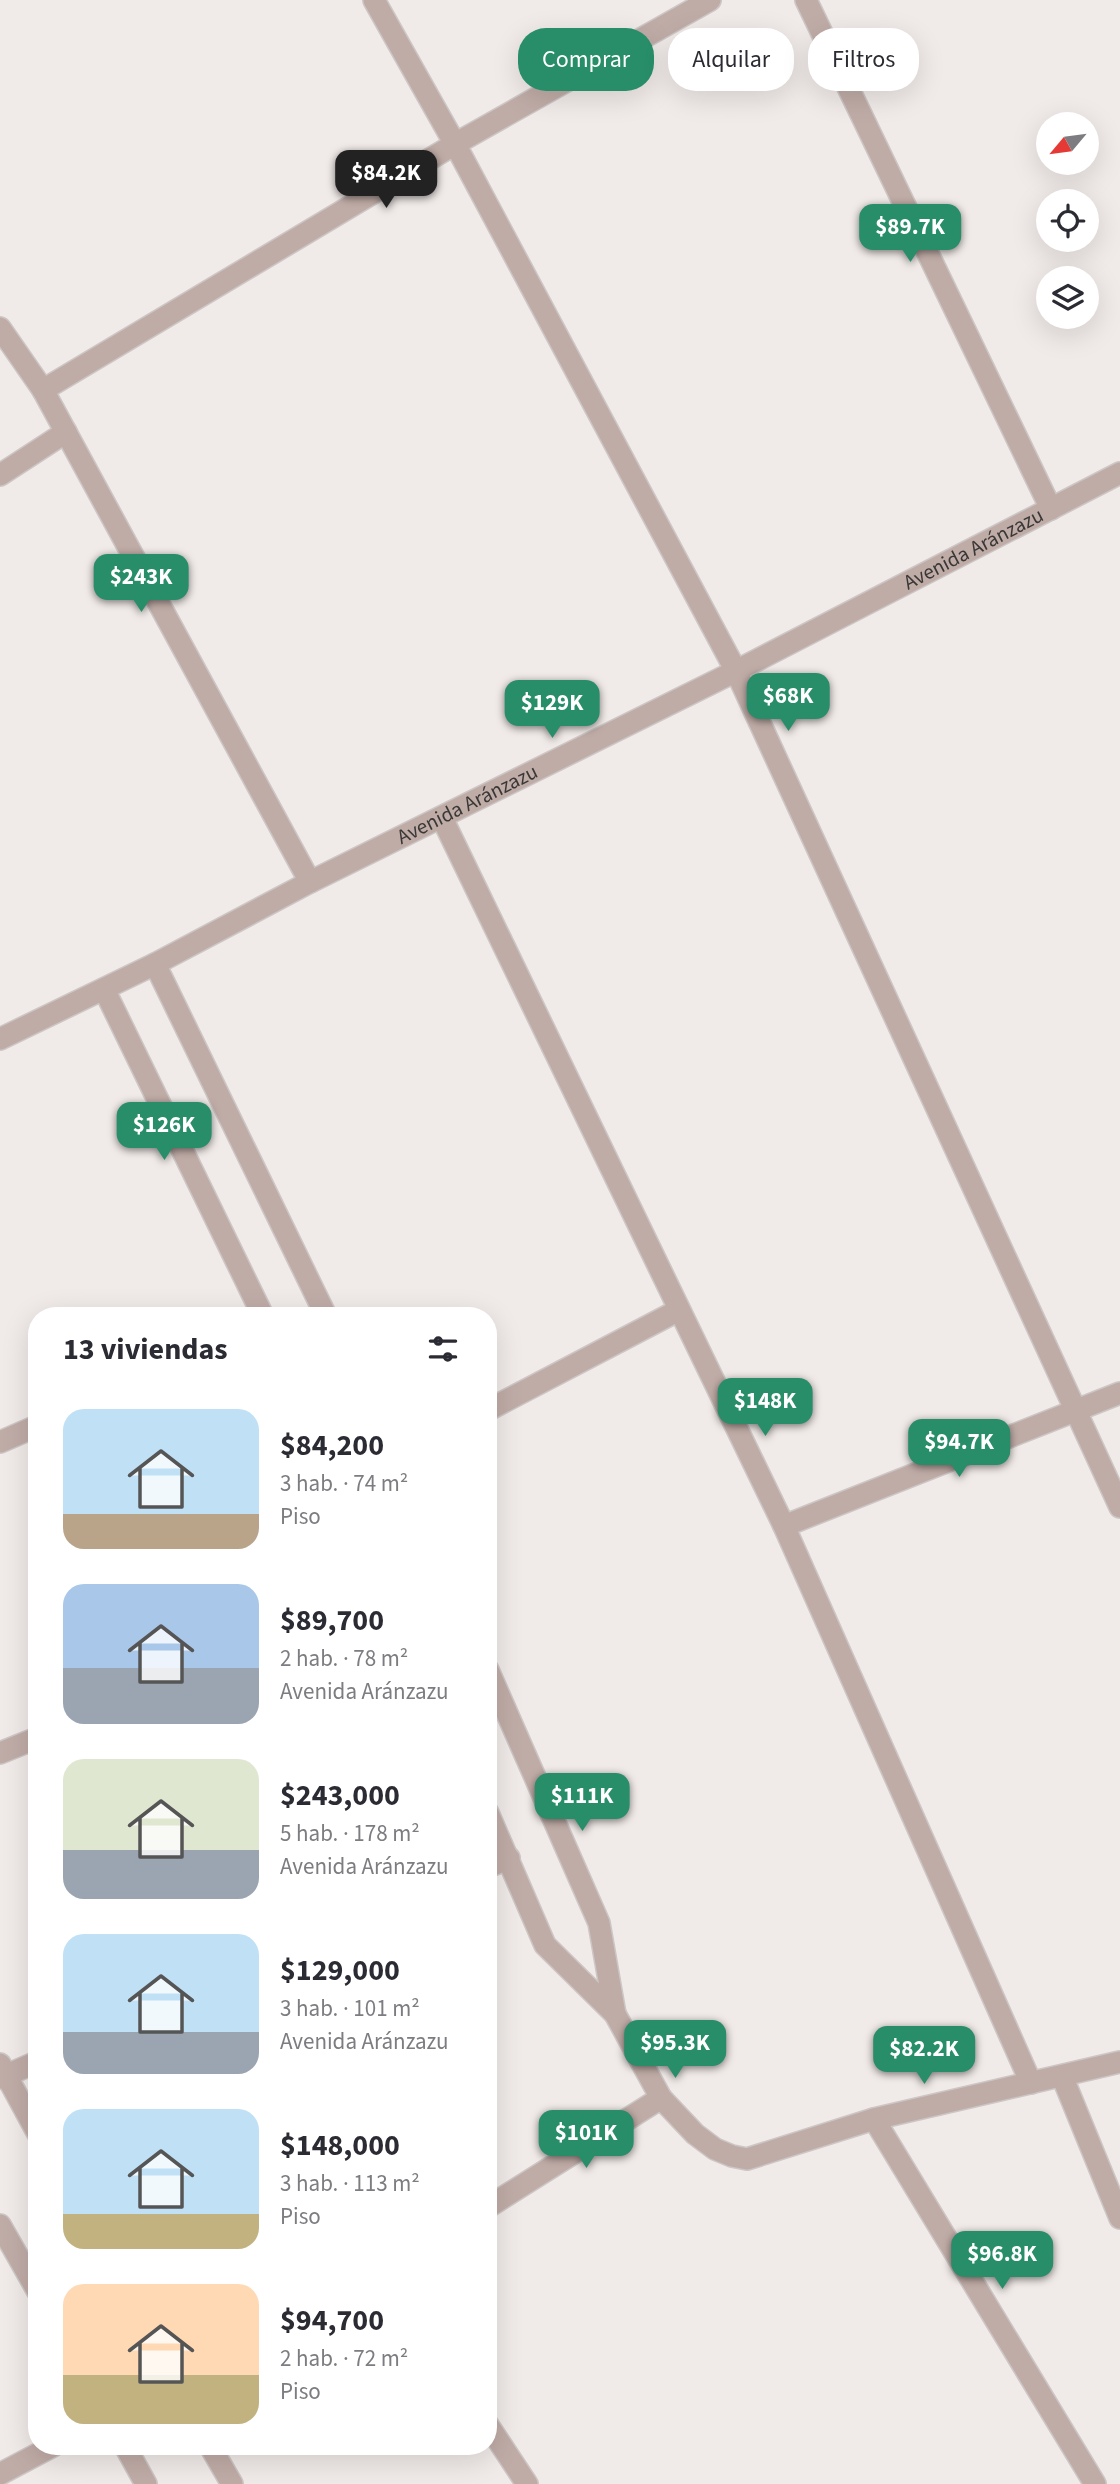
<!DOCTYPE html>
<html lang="es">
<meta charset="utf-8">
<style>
body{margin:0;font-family:"Source Sans 3",sans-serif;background:#f2f2f3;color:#2b2b33;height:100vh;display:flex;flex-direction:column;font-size:26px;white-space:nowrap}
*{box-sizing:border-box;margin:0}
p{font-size:23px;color:#7c7c81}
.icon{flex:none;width:38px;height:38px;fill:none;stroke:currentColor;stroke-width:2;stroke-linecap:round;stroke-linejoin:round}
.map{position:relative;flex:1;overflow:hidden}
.side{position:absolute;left:28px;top:1307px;width:469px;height:1148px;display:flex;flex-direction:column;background:#fff;border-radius:28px;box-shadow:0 7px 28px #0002}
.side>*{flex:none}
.guide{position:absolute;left:518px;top:28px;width:497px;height:63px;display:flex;gap:14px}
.needle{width:46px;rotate:241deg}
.controls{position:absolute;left:1036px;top:112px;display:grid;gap:14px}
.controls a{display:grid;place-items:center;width:63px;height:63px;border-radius:50%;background:#fff;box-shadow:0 7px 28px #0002;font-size:35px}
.price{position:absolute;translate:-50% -60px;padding:0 16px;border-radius:14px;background:#288d69;color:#fff;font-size:23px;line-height:46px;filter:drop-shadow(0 2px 4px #0008)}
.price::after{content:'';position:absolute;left:50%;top:42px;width:21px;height:16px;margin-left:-10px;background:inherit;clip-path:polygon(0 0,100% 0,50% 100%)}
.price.active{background:#222;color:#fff}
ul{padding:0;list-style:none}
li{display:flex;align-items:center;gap:21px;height:175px;padding:0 35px}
li span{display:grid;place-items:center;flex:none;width:196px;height:140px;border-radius:21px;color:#555}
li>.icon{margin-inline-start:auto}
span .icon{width:84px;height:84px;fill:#fffc;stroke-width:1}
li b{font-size:30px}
h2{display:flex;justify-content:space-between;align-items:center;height:84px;padding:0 35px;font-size:30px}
.tag{padding:0 24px;border-radius:28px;background:#fff;box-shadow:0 7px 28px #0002;font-size:24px;line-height:63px}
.tag.active{background:#288d69;color:#fff}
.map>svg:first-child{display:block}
</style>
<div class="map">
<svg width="1120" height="2484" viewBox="0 0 1120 2484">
<rect width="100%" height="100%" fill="#f0eae8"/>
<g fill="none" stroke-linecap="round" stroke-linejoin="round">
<g stroke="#ccc6c5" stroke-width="24">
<g id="minor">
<path d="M374 0 455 144 736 671 1120 1507"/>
<path d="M806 0 1051 509"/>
<path d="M0 328 43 390 310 882"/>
<path d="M43 390 455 144 710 0"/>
<path d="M0 475 66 432"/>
<path d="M442 818 784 1526 1031 2083"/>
<path d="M155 964 326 1316"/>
<path d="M104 989 263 1316"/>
<path id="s1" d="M0 1039 155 964 310 882 736 671 1120 473"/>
<path d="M488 1410 679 1310"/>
<path d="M0 1442 37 1426"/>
<path d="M784 1526 1120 1393"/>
<path d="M488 1670 599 1923 615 2014"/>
<path d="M0 1753 37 1738"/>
<path d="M488 1813 545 1945 615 2014 661 2098 695 2134 715 2149 732 2156 747 2159 874 2119 1120 2062"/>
<path d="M488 1867 509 1858"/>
<path d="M0 2064 37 2132"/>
<path d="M1062 2076 1120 2218"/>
<path d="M0 2078 37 2062"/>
<path d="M874 2119 1095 2484"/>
<path d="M488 2207 661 2098"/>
<path d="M0 2225 37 2290"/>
<path d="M488 2425 527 2484"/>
<path d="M125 2446 146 2484"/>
<path d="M210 2446 232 2484"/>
<path d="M0 2474 53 2446"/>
</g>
</g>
<use href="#minor" stroke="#c0aca7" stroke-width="21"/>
</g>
<g text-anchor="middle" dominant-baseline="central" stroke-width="5" stroke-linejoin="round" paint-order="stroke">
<g font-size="21" fill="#3a3837" stroke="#f0eae8">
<text stroke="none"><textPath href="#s1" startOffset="1090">Avenida Aránzazu</textPath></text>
<text stroke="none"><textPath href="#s1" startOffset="523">Avenida Aránzazu</textPath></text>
</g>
</g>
</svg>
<div class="controls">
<a><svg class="needle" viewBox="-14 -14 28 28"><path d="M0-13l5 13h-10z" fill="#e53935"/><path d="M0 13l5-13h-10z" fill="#7c7c81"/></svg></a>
<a><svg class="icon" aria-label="locate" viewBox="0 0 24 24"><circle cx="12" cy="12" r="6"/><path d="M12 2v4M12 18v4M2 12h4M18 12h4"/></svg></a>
<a><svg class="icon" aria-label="layers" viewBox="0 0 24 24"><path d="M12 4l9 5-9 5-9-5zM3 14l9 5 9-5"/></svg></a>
</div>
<b class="price active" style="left:386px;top:210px">$84.2K</b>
<b class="price" style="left:910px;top:264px">$89.7K</b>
<b class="price" style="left:141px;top:614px">$243K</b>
<b class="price" style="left:788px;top:733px">$68K</b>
<b class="price" style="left:552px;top:740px">$129K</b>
<b class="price" style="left:164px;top:1162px">$126K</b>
<b class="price" style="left:765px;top:1438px">$148K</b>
<b class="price" style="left:959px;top:1479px">$94.7K</b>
<b class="price" style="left:582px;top:1833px">$111K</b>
<b class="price" style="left:675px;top:2080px">$95.3K</b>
<b class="price" style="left:924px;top:2086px">$82.2K</b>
<b class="price" style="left:586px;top:2170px">$101K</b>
<b class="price" style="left:1002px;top:2291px">$96.8K</b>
<div class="guide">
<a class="tag active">Comprar</a>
<a class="tag">Alquilar</a>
<a class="tag">Filtros</a>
</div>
<section class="side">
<h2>13 viviendas<svg class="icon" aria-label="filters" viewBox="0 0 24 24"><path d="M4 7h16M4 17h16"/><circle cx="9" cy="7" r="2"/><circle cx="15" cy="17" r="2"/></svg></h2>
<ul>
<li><span style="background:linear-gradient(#bfe0f5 75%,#b9a48a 0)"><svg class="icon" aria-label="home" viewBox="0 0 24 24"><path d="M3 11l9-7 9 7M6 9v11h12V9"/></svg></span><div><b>$84,200</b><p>3 hab. · 74 m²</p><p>Piso</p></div></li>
<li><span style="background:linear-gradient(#a9c7e8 60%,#9aa5b1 0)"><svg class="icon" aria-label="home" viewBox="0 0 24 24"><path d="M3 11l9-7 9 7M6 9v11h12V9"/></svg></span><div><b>$89,700</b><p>2 hab. · 78 m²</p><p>Avenida Aránzazu</p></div></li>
<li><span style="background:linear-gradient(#dfe7d0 65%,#9aa5b1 0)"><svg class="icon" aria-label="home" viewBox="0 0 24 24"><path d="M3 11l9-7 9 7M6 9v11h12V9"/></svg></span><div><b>$243,000</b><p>5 hab. · 178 m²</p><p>Avenida Aránzazu</p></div></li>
<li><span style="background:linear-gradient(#bfe0f5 70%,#9aa5b1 0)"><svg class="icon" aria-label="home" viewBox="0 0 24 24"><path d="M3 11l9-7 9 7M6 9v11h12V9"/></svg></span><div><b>$129,000</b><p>3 hab. · 101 m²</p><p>Avenida Aránzazu</p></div></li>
<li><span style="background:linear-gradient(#bfe0f5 75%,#c2b280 0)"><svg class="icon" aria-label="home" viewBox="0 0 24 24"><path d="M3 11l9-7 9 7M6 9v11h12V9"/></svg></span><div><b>$148,000</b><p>3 hab. · 113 m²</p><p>Piso</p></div></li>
<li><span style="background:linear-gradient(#ffd9b3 65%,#c2b280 0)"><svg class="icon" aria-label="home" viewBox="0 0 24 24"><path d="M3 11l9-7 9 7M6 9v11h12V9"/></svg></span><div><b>$94,700</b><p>2 hab. · 72 m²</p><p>Piso</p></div></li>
</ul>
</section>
</div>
